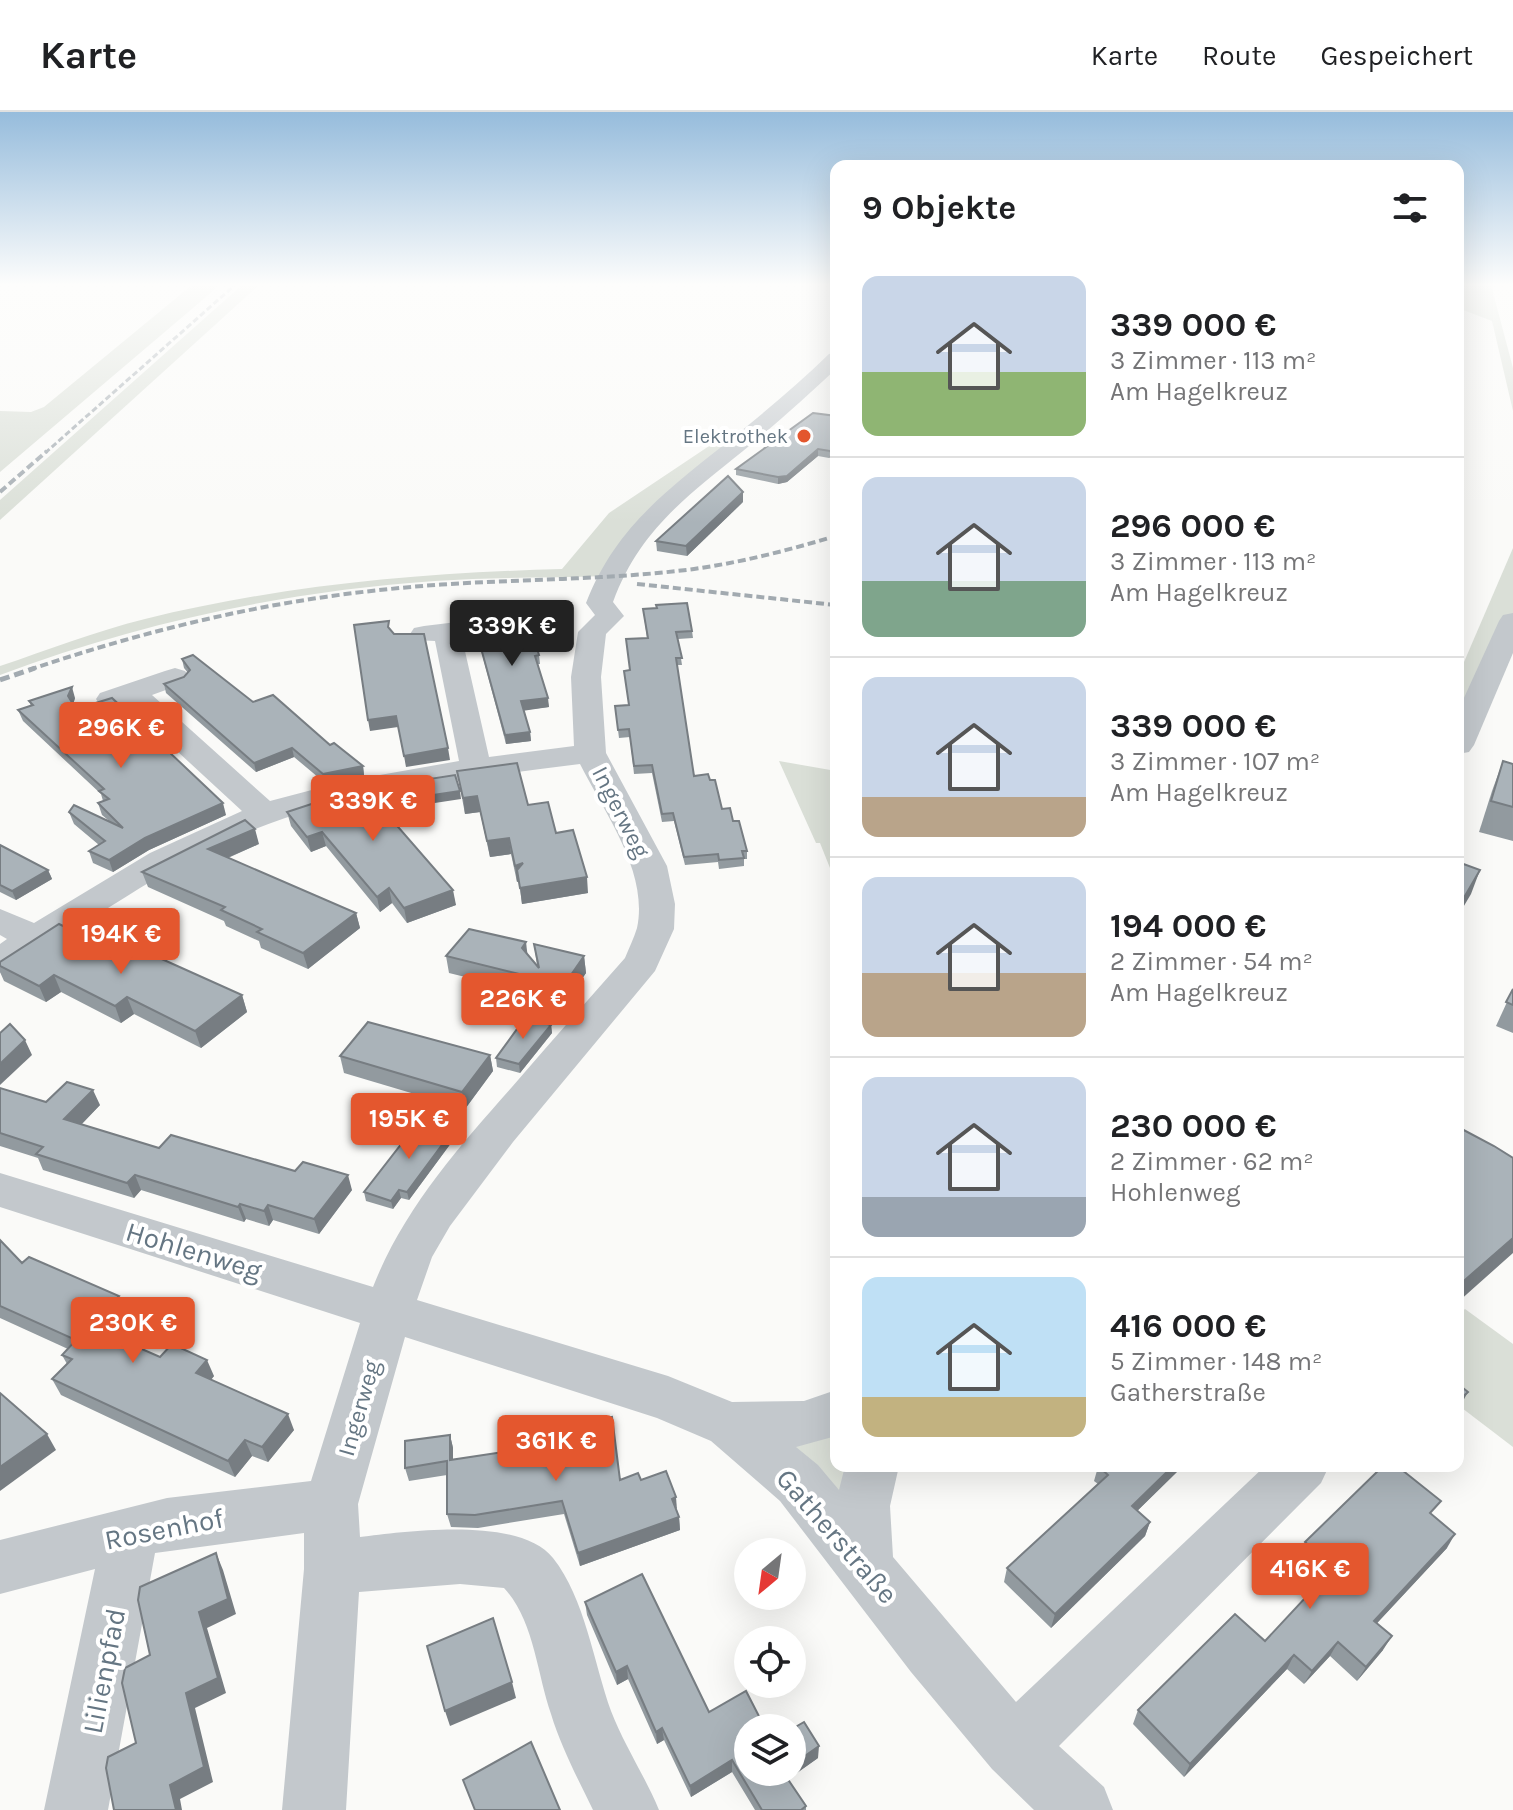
<!DOCTYPE html>
<html lang="de">
<meta charset="utf-8">
<style>
body{margin:0;font-family:Karla,sans-serif;background:#f2f2f2;color:#202124;height:100vh;display:flex;flex-direction:column;font-size:30px;white-space:nowrap}
*{box-sizing:border-box;margin:0}
p{font-size:26px;color:#757577}
.icon{flex:none;width:44px;height:44px;fill:none;stroke:currentColor;stroke-width:2;stroke-linecap:round;stroke-linejoin:round}
.map{position:relative;flex:1;overflow:hidden}
.panel{position:absolute;left:830px;top:48px;width:634px;height:1312px;display:flex;flex-direction:column;background:#fff;border-radius:16px;box-shadow:0 8px 32px #0002}
.panel>*{flex:none}
.needle{width:52px;rotate:209deg}
.tools{position:absolute;left:734px;top:1426px;display:grid;gap:16px}
.tools a{display:grid;place-items:center;width:72px;height:72px;border-radius:50%;background:#fff;box-shadow:0 8px 32px #0002;font-size:40px}
.price{position:absolute;translate:-50% -68px;padding:0 18px;border-radius:8px;background:#e4572e;color:#fff;font-size:26px;line-height:52px;filter:drop-shadow(0 2px 4px #0008)}
.price::after{content:'';position:absolute;left:50%;top:48px;width:24px;height:18px;margin-left:-12px;background:inherit;clip-path:polygon(0 0,100% 0,50% 100%)}
.price.current{background:#222;color:#fff}
ul{padding:0;list-style:none}
li{display:flex;align-items:center;gap:24px;height:200px;padding:0 32px}
li+li{border-top:2px solid #e0e0e0}
li span{display:grid;place-items:center;flex:none;width:224px;height:160px;border-radius:16px;color:#555}
li>.icon{margin-inline-start:auto}
span .icon{width:96px;height:96px;fill:#fffc;stroke-width:1}
li b{font-size:34px}
h2{display:flex;justify-content:space-between;align-items:center;height:96px;padding:0 32px;font-size:34px}
header{display:flex;align-items:center;gap:48px;box-sizing:border-box;height:112px;padding:0 40px;background:#fff;border-bottom:2px solid #e0e0e0}
header strong{font-size:38px}
nav{display:flex;gap:44px;margin-inline-start:auto;font-size:28px}
.map>svg:first-child{display:block}
</style>
<header>
<strong>Karte</strong>
<nav><a>Karte</a><a>Route</a><a>Gespeichert</a></nav>
</header>
<div class="map">
<svg width="1513" height="1698" viewBox="0 0 1513 1698">
<rect width="100%" height="100%" fill="#fafaf8"/>
<g fill="#dadfd7">
<path d="M192 173H220L0 360V299L31 300 44 295Z"/>
<path d="M242 173H259L0 408V388Z"/>
<path d="M1458 173H1491L1513 256V299L1492 209 1458 196Z"/>
<path d="M745 317 606 464C549 466 492 465 435 469 287 479 138 511 0 563V554C48 538 96 519 145 507 282 473 421 461 562 457L609 401 733 318Z"/>
<path d="M1513 436V503L1458 616V564Z"/>
<path d="M779 649 836 659V771L820 731H816Z"/>
<path d="M1465 1197 1513 1232V1335L1458 1293V1203Z"/>
<path d="M836 1313V1354H853L849 1389 782 1325Z"/>
</g>
<g fill="none" stroke-linecap="round" stroke-linejoin="round">
<g fill="#c3c8cc" fill-rule="evenodd">
<path d="M836 240V257C806 285 775 313 743 339 687 384 639 419 613 490L624 504 606 522 601 565 606 641 667 754 675 792 674 817 655 859 513 1030 450 1114 432 1145 417 1188 668 1264 732 1290 804 1289 836 1278V1324L796 1335 818 1353 839 1378 845 1354H899L890 1394 893 1445 1016 1590 1265 1354H1329L1321 1371 1059 1634 1104 1675 1113 1698H1034L992 1657 911 1560 780 1389 711 1329 657 1306 405 1225 358 1392 360 1425C407 1419 520 1404 553 1446 585 1486 594 1552 611 1599 624 1633 645 1664 659 1698H593C578 1667 561 1635 551 1602 537 1562 534 1508 504 1476L460 1472 359 1480 346 1698H282L304 1457V1421L155 1441 108 1698H44L95 1457 0 1482V1428L167 1386 311 1369 360 1211 0 1095V1061L373 1175C403 1098 458 1036 512 975 549 932 587 889 625 846 629 836 634 826 637 816 649 760 604 700 580 652 467 667 348 677 243 722 161 757 88 810 13 858L0 861V832L7 827 0 823V797L34 811 150 741 242 699 126 592 111 596 100 593 96 587 100 581 165 559 175 556 185 559 190 565 185 571 152 583 270 689 346 669 459 649 435 529 414 528 410 522 414 516 424 514 490 506 500 508 504 514 500 520 462 526 489 645 574 634 571 565 578 520 595 503 586 491C616 414 669 377 731 327 765 300 798 272 829 242Z"/>
<path d="M1513 501V541L1474 633 1469 640 1458 642V599L1499 509 1503 503Z"/>
</g>
<path stroke="#a2aab0" stroke-width="3" stroke-dasharray="6 3" stroke-linecap="butt" d="M45 341 235 173"/>
<g stroke="#a2aab0" stroke-width="4" stroke-dasharray="8 4" stroke-linecap="butt">
<path d="M0 380 47 339"/>
<path d="M637 472 836 493"/>
<path d="M29 558C146 518 267 489 390 477 491 466 593 470 694 457 743 450 789 438 836 424"/>
</g>
<path stroke="#a2aab0" stroke-width="5" stroke-dasharray="10 5" stroke-linecap="butt" d="M0 568 35 556"/>
</g>
<g fill="#929a9f">
<path d="M836 304 829 346 818 344 787 370 778 372 736 363V357Z"/>
<path d="M743 390 687 444 657 439 656 429Z"/>
<path d="M643 497 692 519 693 526 678 527 682 553H677L694 664 710 668 722 697 733 709 747 739V747H744V754L719 757 718 750 685 753 674 709 662 710 652 661 634 662 630 625 619 626 615 594 628 593 629 558 647 526Z"/>
<path d="M501 498 539 543 540 552H538L549 595 524 598 530 620 531 629 506 632 478 527 476 518 501 513 504 508Z"/>
<path d="M182 547 253 590 330 633 363 654 364 663 325 671 294 645 256 660 166 581 164 572 184 565 188 561 184 556Z"/>
<path d="M75 586 73 592 226 703 149 738 113 760 93 751 89 739 99 733 74 712 69 700 108 708 102 703 98 691 103 689 101 682 23 609 18 598 31 594 29 589Z"/>
<path d="M1503 649 1513 652V729L1479 720 1492 679Z"/>
<path d="M457 659 528 693 556 721 588 781 522 792 519 769 517 770 511 742 490 745 480 700 465 702Z"/>
<path d="M345 677 404 695 384 698 456 793 407 811 392 791 380 800 326 734 311 740 291 714 287 700 345 680Z"/>
<path d="M259 732 228 746 356 801 360 816 308 857 261 836 259 829 226 814 224 809 148 775 142 760Z"/>
<path d="M0 733 48 758 52 767 16 788 0 780Z"/>
<path d="M534 832 584 844 586 861 566 890 449 861 446 844 528 843 537 853Z"/>
<path d="M123 843 242 883 247 900 201 936 134 902 121 911 61 880 46 890 4 869 0 860V850Z"/>
<path d="M1513 877V921L1496 914Z"/>
<path d="M551 913 552 921 520 961 497 955 496 946Z"/>
<path d="M490 943 493 959 465 997 344 961 340 944Z"/>
<path d="M0 976 46 990 100 993 81 1013 159 1036 352 1078 319 1122 273 1108 269 1114 246 1107 244 1110 141 1078 134 1086 43 1058 38 1046 0 1034Z"/>
<path d="M454 1027 409 1088 401 1086 393 1097 366 1089 364 1080Z"/>
<path d="M0 1128 22 1151 126 1200 106 1221 160 1245 214 1264 211 1268 294 1318 268 1350 252 1344 235 1365 61 1283 52 1267 67 1252 62 1243 68 1237 0 1206Z"/>
<path d="M450 1323 453 1336V1347L620 1368H641L677 1398 679 1405 680 1418 580 1454 564 1402 478 1416 451 1415 447 1402V1363L409 1369 405 1356Z"/>
<path d="M1097 1354H1183L1137 1399 1150 1410 1145 1424 1051 1516 1004 1470 1007 1456 1098 1372 1094 1369 1098 1355Z"/>
<path d="M1198 1354H1212L1206 1360Z"/>
<path d="M1433 1403 1447 1436 1377 1511 1383 1538 1357 1569 1330 1544 1304 1572 1287 1557 1184 1665 1133 1612 1138 1598 1265 1529 1323 1467 1298 1445 1305 1430Z"/>
<path d="M585 1490 709 1600 748 1660 818 1646 788 1667 806 1694V1698H755L732 1660 691 1685 664 1628 657 1632 628 1567 617 1573 587 1503Z"/>
</g>
<g fill="#777d82">
<path d="M836 335V342L829 346 830 339Z"/>
<path d="M818 337V344L787 370 778 372V365Z"/>
<path d="M743 380V390L687 444 686 434Z"/>
<path d="M72 575 75 586 72 596 68 584Z"/>
<path d="M548 586 549 595 522 599 521 589Z"/>
<path d="M396 604 398 615 370 619 368 608Z"/>
<path d="M530 620 531 629 506 632 505 623Z"/>
<path d="M292 636 294 645 256 660 254 651Z"/>
<path d="M448 636 450 648 406 655 404 644Z"/>
<path d="M363 654 364 663 325 671 323 662Z"/>
<path d="M460 679 461 687 415 694 413 686Z"/>
<path d="M401 681 404 695 375 699 372 685Z"/>
<path d="M477 684 480 700 465 702 463 686Z"/>
<path d="M223 691 226 703 149 738 113 760 109 748 145 726Z"/>
<path d="M255 717 259 732 213 752 208 737Z"/>
<path d="M322 720 326 734 311 740 307 725Z"/>
<path d="M509 726 511 742 490 745 487 729Z"/>
<path d="M523 751 519 769 517 770 515 754Z"/>
<path d="M48 758 52 767 16 788 12 779Z"/>
<path d="M1480 758 1471 782 1458 804V796Z"/>
<path d="M587 765 588 781 522 792 520 776Z"/>
<path d="M389 776 392 791 380 800 377 785Z"/>
<path d="M453 778 456 793 407 811 404 796Z"/>
<path d="M356 801 360 816 308 857 303 841Z"/>
<path d="M526 830 528 847 522 836Z"/>
<path d="M584 844 586 861 566 890 564 873Z"/>
<path d="M54 863 61 880 46 890 39 874Z"/>
<path d="M242 883 247 900 201 936 195 919Z"/>
<path d="M127 885 134 902 121 911 115 894Z"/>
<path d="M551 913 552 921 520 961 519 952Z"/>
<path d="M25 928 32 943 0 973V952Z"/>
<path d="M490 943 493 959 465 997 462 980Z"/>
<path d="M93 978 100 993 71 1023 64 1007Z"/>
<path d="M453 1018 454 1027 409 1088 407 1080Z"/>
<path d="M135 1063 141 1078 134 1086 127 1071Z"/>
<path d="M348 1063 352 1078 319 1122 314 1107Z"/>
<path d="M399 1078 401 1086 393 1097 391 1089Z"/>
<path d="M240 1092 246 1107 244 1110 238 1095Z"/>
<path d="M268 1093 273 1108 269 1114 264 1099Z"/>
<path d="M1513 1126V1141L1458 1190V1174Z"/>
<path d="M119 1184 126 1200 97 1230 89 1214Z"/>
<path d="M207 1248 214 1264 203 1277 196 1261Z"/>
<path d="M1468 1280 1458 1298V1289Z"/>
<path d="M288 1302 294 1318 268 1350 262 1335Z"/>
<path d="M47 1322 56 1338 0 1379V1355Z"/>
<path d="M450 1323 453 1336V1361L450 1348Z"/>
<path d="M245 1328 252 1344 235 1365 228 1349Z"/>
<path d="M1173 1354H1183L1127 1409 1132 1394Z"/>
<path d="M676 1385 677 1398 672 1387Z"/>
<path d="M679 1405 680 1418 580 1454 578 1441Z"/>
<path d="M1150 1410 1145 1424 1051 1516 1055 1502Z"/>
<path d="M1455 1422 1447 1436 1366 1523 1374 1509Z"/>
<path d="M216 1441 223 1458 236 1502 207 1516 226 1581 195 1596 213 1670 180 1687 182 1698H176L170 1673 186 1581 199 1500Z"/>
<path d="M1392 1524 1383 1538 1357 1569 1366 1555Z"/>
<path d="M1338 1530 1330 1544 1304 1572 1312 1559Z"/>
<path d="M1294 1543 1287 1557 1184 1665 1190 1652Z"/>
<path d="M627 1554 628 1567 617 1573 616 1560Z"/>
<path d="M512 1570 516 1586 450 1614 445 1599Z"/>
<path d="M662 1616 664 1628 657 1632 656 1620Z"/>
<path d="M819 1634 818 1646 783 1671V1660H792V1653Z"/>
<path d="M732 1648V1660L691 1685 690 1674Z"/>
</g>
<g fill="#aab3b9" stroke="#777d82" stroke-width="2">
<path d="M813 301 836 304V335L830 339 818 337 787 364 778 365 736 357Z"/>
<path d="M728 364 743 380 686 434 656 429Z"/>
<path d="M687 491 692 519 676 520 682 546H676L694 664 708 662 710 668H715L722 697 730 696 733 709H739L747 739H742L744 746 719 748 718 742 684 745 673 701 662 702 652 653 634 654 629 617 618 618 615 594 629 593 624 559 630 558 626 527 648 526 643 497 657 496 656 493Z"/>
<path d="M524 495 539 543 535 544 548 586 521 589 530 620 505 623 476 518 501 513 505 504 501 498Z"/>
<path d="M389 509 388 515 394 522H424L448 636 404 644 396 604 368 608 354 513Z"/>
<path d="M193 543 253 590 273 583 330 633 334 631 363 654 323 662 292 636 254 651 164 572 184 565 190 558 182 547Z"/>
<path d="M72 575 68 584 73 592 86 594 112 586 223 691 145 726 109 748 89 739 105 729 69 700 74 693 123 716 98 691 109 687 99 679 104 677 18 598 33 593 29 589Z"/>
<path d="M1503 649 1513 652V695L1491 689Z"/>
<path d="M517 651 528 693 548 690 556 721 573 718 587 765 520 776 517 758 523 751 515 754 509 726 487 729 477 684 463 686 457 659Z"/>
<path d="M455 663 460 679 413 686 410 670Z"/>
<path d="M386 668 401 681 372 685 453 778 404 796 389 776 377 785 322 720 307 725 287 700 348 680 345 677Z"/>
<path d="M245 708 255 717 208 737 356 801 303 841 257 820 262 817 221 798 225 795 142 760Z"/>
<path d="M0 733 48 758 12 779 0 773Z"/>
<path d="M1458 750 1480 758 1458 796Z"/>
<path d="M59 812 123 843 135 835 242 883 195 919 127 885 115 894 54 863 39 874 0 854V850Z"/>
<path d="M469 817 526 830 522 836 539 856 534 832 584 844 564 873 446 844Z"/>
<path d="M1513 877V893L1506 890Z"/>
<path d="M525 906 551 913 519 952 496 946Z"/>
<path d="M368 910 490 943 462 980 340 944Z"/>
<path d="M10 912 25 928 0 952V921Z"/>
<path d="M67 970 93 978 64 1007 159 1036 171 1023 295 1059 303 1050 348 1063 314 1107 268 1093 264 1099 240 1092 238 1095 135 1063 127 1071 36 1042 43 1035 0 1021V976L46 990Z"/>
<path d="M420 1008 453 1018 407 1080 399 1078 391 1089 364 1080Z"/>
<path d="M1458 1015 1494 1034 1513 1046V1126L1458 1174Z"/>
<path d="M0 1128 22 1151 29 1145 119 1184 89 1214 160 1245 172 1232 207 1248 196 1261 288 1302 262 1335 245 1328 228 1349 52 1267 72 1247 62 1243 76 1228 0 1194Z"/>
<path d="M1458 1272 1468 1280 1458 1289Z"/>
<path d="M0 1281 47 1322 0 1355Z"/>
<path d="M612 1305 620 1368 638 1361 641 1368 666 1359 676 1385 672 1387 679 1405 578 1441 562 1389 475 1403 447 1402V1349L405 1356V1329L450 1323V1348L571 1330 569 1312Z"/>
<path d="M1098 1354H1173L1132 1394 1150 1410 1055 1502 1007 1456 1108 1363Z"/>
<path d="M1383 1354H1397L1441 1389 1430 1401 1455 1422 1374 1509 1392 1524 1366 1555 1338 1530 1312 1559 1294 1543 1190 1652 1138 1598 1235 1502 1265 1529 1334 1455 1305 1430Z"/>
<path d="M216 1441 228 1487 199 1500 218 1566 186 1581 204 1655 170 1673 176 1698H114L106 1656 108 1645 136 1631 122 1571 125 1556 150 1543 138 1488 140 1475Z"/>
<path d="M642 1462 709 1600 746 1579 765 1616H748V1660H783L806 1694 801 1698H762L732 1648 690 1674 662 1616 656 1620 627 1554 616 1560 585 1490Z"/>
<path d="M493 1506 512 1570 445 1599 427 1534Z"/>
<path d="M804 1610 819 1634 792 1653V1617Z"/>
<path d="M531 1630 560 1698H475L463 1668Z"/>
</g>
<linearGradient id="sky" x2="0" y2="1"><stop stop-color="#96bcdc"/><stop offset="0.42" stop-color="#fdfdfc"/><stop offset="1" stop-color="#fdfdfc" stop-opacity="0"/></linearGradient>
<rect width="1513" height="411" fill="url(#sky)"/>
<circle fill="#e4572e" stroke="#fff" stroke-width="3" cx="804" cy="324" r="8"/>
<g text-anchor="middle" dominant-baseline="central" stroke-width="8" stroke-linejoin="round" paint-order="stroke">
<g font-size="20" fill="#657683" stroke="#fff" text-anchor="end">
<text x="788" y="324">Elektrothek</text>
</g>
<g font-size="24" fill="#657683" stroke="#fff">
<text transform="translate(621 700) rotate(63)">Ingerweg</text>
<text transform="translate(359 1296) rotate(-74)">Ingerweg</text>
</g>
<g font-size="28" fill="#657683" stroke="#fff">
<text transform="translate(194 1139) rotate(17)">Hohlenweg</text>
<text transform="translate(164 1417) rotate(-11)">Rosenhof</text>
<text transform="translate(837 1424) rotate(49)">Gatherstraße</text>
<text transform="translate(104 1559) rotate(-79)">Lilienpfad</text>
</g>
</g>
</svg>
<div class="tools">
<a><svg class="needle" viewBox="-14 -14 28 28"><path d="M0-13l5 13h-10z" fill="#e53935"/><path d="M0 13l5-13h-10z" fill="#757577"/></svg></a>
<a><svg class="icon" aria-label="locate" viewBox="0 0 24 24"><circle cx="12" cy="12" r="6"/><path d="M12 2v4M12 18v4M2 12h4M18 12h4"/></svg></a>
<a><svg class="icon" aria-label="layers" viewBox="0 0 24 24"><path d="M12 4l9 5-9 5-9-5zM3 14l9 5 9-5"/></svg></a>
</div>
<b class="price current" style="left:512px;top:556px">339K €</b>
<b class="price" style="left:121px;top:658px">296K €</b>
<b class="price" style="left:373px;top:731px">339K €</b>
<b class="price" style="left:121px;top:864px">194K €</b>
<b class="price" style="left:523px;top:929px">226K €</b>
<b class="price" style="left:409px;top:1049px">195K €</b>
<b class="price" style="left:133px;top:1253px">230K €</b>
<b class="price" style="left:556px;top:1371px">361K €</b>
<b class="price" style="left:1310px;top:1499px">416K €</b>
<section class="panel">
<h2>9 Objekte<svg class="icon" aria-label="filters" viewBox="0 0 24 24"><path d="M4 7h16M4 17h16"/><circle cx="9" cy="7" r="2"/><circle cx="15" cy="17" r="2"/></svg></h2>
<ul>
<li><span style="background:linear-gradient(#c9d6e8 60%,#8fb573 0)"><svg class="icon" aria-label="home" viewBox="0 0 24 24"><path d="M3 11l9-7 9 7M6 9v11h12V9"/></svg></span><div><b>339 000 €</b><p>3 Zimmer · 113 m²</p><p>Am Hagelkreuz</p></div></li>
<li><span style="background:linear-gradient(#c9d6e8 65%,#7fa58c 0)"><svg class="icon" aria-label="home" viewBox="0 0 24 24"><path d="M3 11l9-7 9 7M6 9v11h12V9"/></svg></span><div><b>296 000 €</b><p>3 Zimmer · 113 m²</p><p>Am Hagelkreuz</p></div></li>
<li><span style="background:linear-gradient(#c9d6e8 75%,#b9a48a 0)"><svg class="icon" aria-label="home" viewBox="0 0 24 24"><path d="M3 11l9-7 9 7M6 9v11h12V9"/></svg></span><div><b>339 000 €</b><p>3 Zimmer · 107 m²</p><p>Am Hagelkreuz</p></div></li>
<li><span style="background:linear-gradient(#c9d6e8 60%,#b9a48a 0)"><svg class="icon" aria-label="home" viewBox="0 0 24 24"><path d="M3 11l9-7 9 7M6 9v11h12V9"/></svg></span><div><b>194 000 €</b><p>2 Zimmer · 54 m²</p><p>Am Hagelkreuz</p></div></li>
<li><span style="background:linear-gradient(#c9d6e8 75%,#9aa5b1 0)"><svg class="icon" aria-label="home" viewBox="0 0 24 24"><path d="M3 11l9-7 9 7M6 9v11h12V9"/></svg></span><div><b>230 000 €</b><p>2 Zimmer · 62 m²</p><p>Hohlenweg</p></div></li>
<li><span style="background:linear-gradient(#bfe0f5 75%,#c2b280 0)"><svg class="icon" aria-label="home" viewBox="0 0 24 24"><path d="M3 11l9-7 9 7M6 9v11h12V9"/></svg></span><div><b>416 000 €</b><p>5 Zimmer · 148 m²</p><p>Gatherstraße</p></div></li>
</ul>
</section>
</div>
